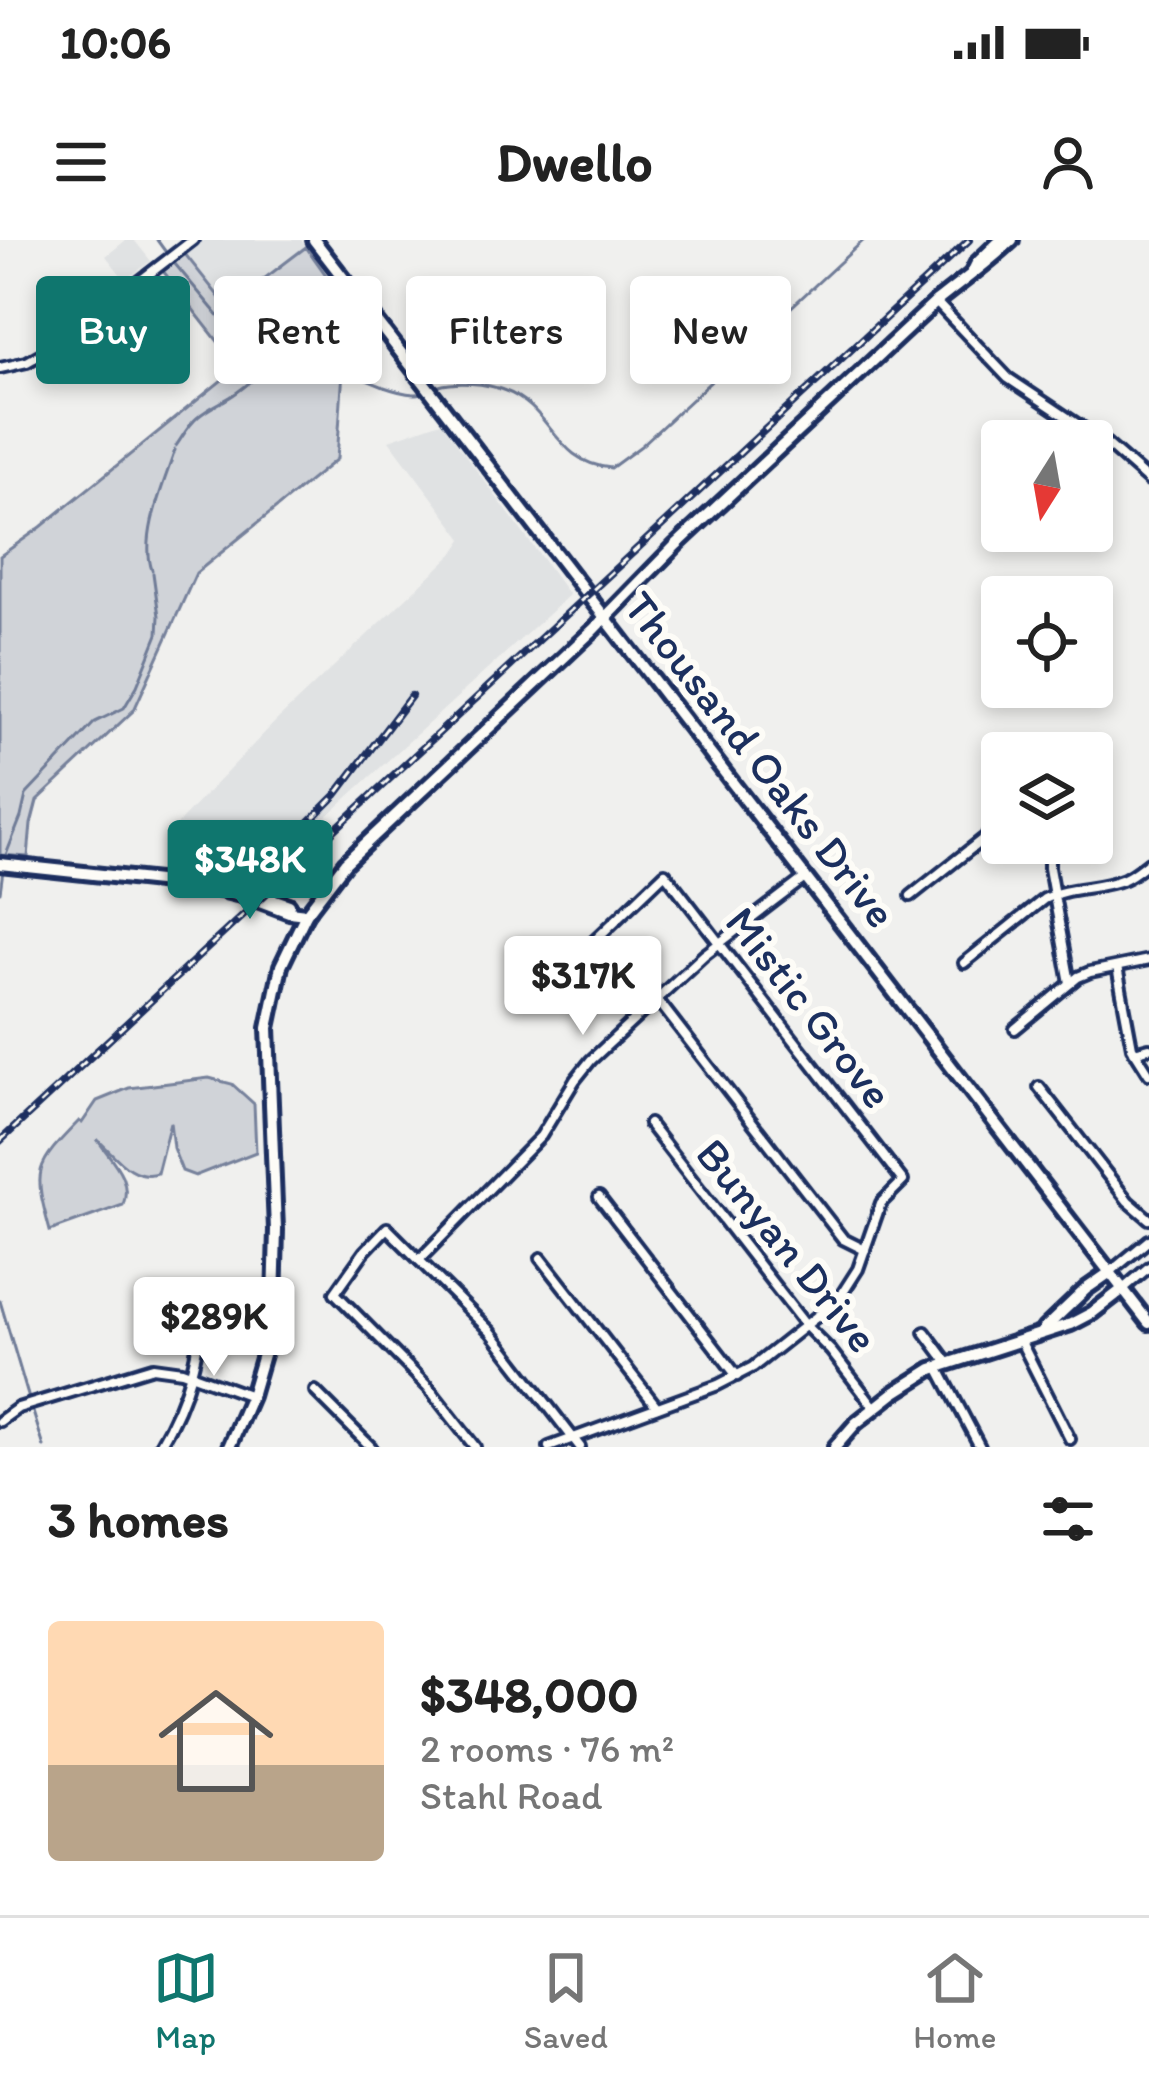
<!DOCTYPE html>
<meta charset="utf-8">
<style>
body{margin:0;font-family:Itim,sans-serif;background:#f2f2f2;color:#222;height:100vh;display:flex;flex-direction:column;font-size:45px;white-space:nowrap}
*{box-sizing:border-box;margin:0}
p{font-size:39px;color:#767676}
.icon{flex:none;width:66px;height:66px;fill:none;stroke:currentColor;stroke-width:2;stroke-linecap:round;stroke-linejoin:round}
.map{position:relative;height:1207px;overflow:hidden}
.sheet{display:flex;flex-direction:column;background:#fff;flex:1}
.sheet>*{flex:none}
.guide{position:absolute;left:36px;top:36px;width:1077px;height:108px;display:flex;gap:24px}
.needle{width:78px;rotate:191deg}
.controls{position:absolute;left:981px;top:180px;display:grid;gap:24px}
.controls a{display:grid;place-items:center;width:132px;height:132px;border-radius:12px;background:#fff;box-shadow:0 6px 18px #0003;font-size:60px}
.price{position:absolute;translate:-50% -102px;padding:0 27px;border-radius:12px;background:#fff;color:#222;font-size:39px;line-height:78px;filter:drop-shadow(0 3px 6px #0008)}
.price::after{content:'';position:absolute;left:50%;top:72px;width:36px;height:27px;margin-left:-18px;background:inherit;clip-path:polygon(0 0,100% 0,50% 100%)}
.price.selected{background:#0f766e;color:#fff}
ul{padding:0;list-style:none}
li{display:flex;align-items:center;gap:36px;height:300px;padding:0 48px}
li span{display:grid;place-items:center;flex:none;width:336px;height:240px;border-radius:12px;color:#555}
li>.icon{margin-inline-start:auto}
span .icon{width:144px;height:144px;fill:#fffc;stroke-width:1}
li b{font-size:51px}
h2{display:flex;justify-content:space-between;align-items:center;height:144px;padding:0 48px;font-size:51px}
.chip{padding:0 42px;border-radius:12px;background:#fff;box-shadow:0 6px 18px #0003;font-size:42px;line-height:108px}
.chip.selected{background:#0f766e;color:#fff}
.status{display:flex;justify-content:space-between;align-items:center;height:84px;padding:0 60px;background:#fff;direction:ltr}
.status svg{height:33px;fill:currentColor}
header{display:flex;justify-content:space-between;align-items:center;height:156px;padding:0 48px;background:#fff;font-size:54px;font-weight:700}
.dock{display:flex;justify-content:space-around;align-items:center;height:168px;border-top:3px solid #e0e0e0;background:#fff;font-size:33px;color:#767676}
.dock a{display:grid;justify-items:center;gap:6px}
.dock .selected{color:#0f766e}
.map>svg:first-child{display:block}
</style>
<div class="status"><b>10:06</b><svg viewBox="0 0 49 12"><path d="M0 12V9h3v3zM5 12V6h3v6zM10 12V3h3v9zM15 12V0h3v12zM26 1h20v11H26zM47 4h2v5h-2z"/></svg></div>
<header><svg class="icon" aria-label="menu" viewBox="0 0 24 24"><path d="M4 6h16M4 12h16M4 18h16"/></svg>Dwello<svg class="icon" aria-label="person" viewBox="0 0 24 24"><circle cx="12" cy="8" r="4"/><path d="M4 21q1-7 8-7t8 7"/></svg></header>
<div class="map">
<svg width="1149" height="1207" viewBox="0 0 1149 1207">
<rect width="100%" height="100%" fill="#f0f0ee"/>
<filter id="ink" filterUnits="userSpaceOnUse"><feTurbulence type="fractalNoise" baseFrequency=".00833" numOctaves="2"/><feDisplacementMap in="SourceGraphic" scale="24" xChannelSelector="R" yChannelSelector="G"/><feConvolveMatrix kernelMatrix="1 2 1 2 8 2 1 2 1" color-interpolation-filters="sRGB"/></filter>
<g filter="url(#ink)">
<g fill="#e0e2e3">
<path d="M126 0H134L151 21 125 40 106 16Z"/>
<path d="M204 0H301L306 7 227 67 185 14Z"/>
<path d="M441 182 569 355 265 633 248 642 164 630 183 612 172 592 182 579 276 481 453 314 463 299 389 200Z"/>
</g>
<g fill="#d0d3d8" stroke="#76819b" stroke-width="3">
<path d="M306 7 338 52 276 100 344 116 337 219 196 333 134 470 37 561 31 584 28 617 0 615V316L41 287 238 127 163 31 185 14 227 67Z"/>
<path d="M209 838 232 844 254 864 256 912 195 936 182 931 173 908 170 882 157 933C131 941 114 914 97 899 110 919 133 938 123 965L50 991C33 929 34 927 79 881L82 883 97 861 129 848Z"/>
</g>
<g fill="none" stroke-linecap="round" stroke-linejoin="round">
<g stroke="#6f7b97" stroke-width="3">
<path d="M157 0 165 11"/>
<path d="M175 24 262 128"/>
<path d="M176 206C183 196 189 184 198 177 208 168 219 164 230 157 251 145 273 116 300 117 333 118 375 151 414 154 424 155 430 149 439 146 457 141 486 143 503 150 554 168 552 222 611 228L641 206 864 0"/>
<path d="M152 330C140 296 164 244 175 210"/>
<path d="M4 620 21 577 26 555 95 482 124 468 137 446 158 394 159 376 153 333"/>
<path d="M0 652 3 630"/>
<path d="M0 1061 29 1159"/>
<path d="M33 1172 44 1207"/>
</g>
<g stroke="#1b2f5e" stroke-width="16">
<g id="street">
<path d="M936 62 1008 138 1107 204 1149 241"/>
<path d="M0 128 27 122 57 105 193 0"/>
<path d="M1049 603V628L1070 743"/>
<path d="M911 656 1002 584"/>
<path d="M964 723 1044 659C1069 646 1098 650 1124 639 1133 635 1141 628 1149 622"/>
<path d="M1117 727 1132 807 1149 834"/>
<path d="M542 751 665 633 903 941 881 963 858 1029 842 1054 825 1070 753 1127 718 1145 549 1207"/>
<path d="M656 758 843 999 865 1010"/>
<path d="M1015 789 1078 737 1090 732 1149 720"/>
<path d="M1134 812 1149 808"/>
<path d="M1039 847 1128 961 1149 979"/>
<path d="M649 884 806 1086 831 1111 875 1168"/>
<path d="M599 957 737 1136"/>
<path d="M541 1018 657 1167"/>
<path d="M419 1020 541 896 575 840 591 820 704 715 806 637"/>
<path d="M1109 1033 1149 1000"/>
<path d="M1123 1049 1149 1027"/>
<path d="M925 1092 948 1123"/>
<path d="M1020 1100 1070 1199"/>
<path d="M938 1127 980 1207"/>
<path d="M315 1151 371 1207"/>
<path d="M0 1181 18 1168 153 1127 182 1131 251 1156"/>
<path d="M159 1207C191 1153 198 1112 206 1051"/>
<path d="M475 1207 428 1147 335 1053 364 1012 387 988 491 1092 580 1207"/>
</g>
</g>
<g stroke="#1b2f5e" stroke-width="20">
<g id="secondary">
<path d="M314 0 1149 1083"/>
<path d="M973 31 977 23 1001 0"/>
<path d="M0 624 205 646 249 657 289 672 306 674"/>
<path d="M238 647 289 665"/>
<path d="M1044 1089 1086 1049 1109 1033"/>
<path d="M229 1207 251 1156 269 1094 274 1063 276 990 268 788 281 726 306 674 345 623 593 390 676 305 936 62C962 41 988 23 1012 0"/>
<path d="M835 1207 856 1183 894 1153 932 1129 1071 1084 1092 1073 1123 1049"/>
</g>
</g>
<use href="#street" stroke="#fdfcf7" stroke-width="8"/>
<use href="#secondary" stroke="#fdfcf7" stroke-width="10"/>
<g stroke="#1b2f5e" stroke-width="8">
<g id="rail">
<path d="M246 661 272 619 336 555 411 456"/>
<path d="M0 901 969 0"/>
</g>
</g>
<use href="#rail" stroke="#fdfcf7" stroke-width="3" stroke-dasharray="9" stroke-linecap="butt"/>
</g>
</g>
<g text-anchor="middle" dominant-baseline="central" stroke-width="12" stroke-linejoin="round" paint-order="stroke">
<g font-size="45" fill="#1b2f5e" stroke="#fdfcf7">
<text transform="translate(761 519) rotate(52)">Thousand Oaks Drive</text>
<text transform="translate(810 767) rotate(52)">Mistic Grove</text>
<text transform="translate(788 1005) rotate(51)">Bunyan Drive</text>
</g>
</g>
</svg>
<div class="controls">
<a><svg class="needle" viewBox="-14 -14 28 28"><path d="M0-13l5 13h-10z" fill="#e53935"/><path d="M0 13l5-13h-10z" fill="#767676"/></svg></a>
<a><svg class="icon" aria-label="locate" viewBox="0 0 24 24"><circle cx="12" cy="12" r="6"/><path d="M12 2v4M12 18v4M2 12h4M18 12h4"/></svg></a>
<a><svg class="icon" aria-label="layers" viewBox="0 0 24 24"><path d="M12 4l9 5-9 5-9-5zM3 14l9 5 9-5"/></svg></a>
</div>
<b class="price selected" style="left:250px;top:682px">$348K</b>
<b class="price" style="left:583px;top:798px">$317K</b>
<b class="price" style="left:214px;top:1139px">$289K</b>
<div class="guide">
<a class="chip selected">Buy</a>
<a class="chip">Rent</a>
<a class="chip">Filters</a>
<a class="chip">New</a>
</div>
</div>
<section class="sheet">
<h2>3 homes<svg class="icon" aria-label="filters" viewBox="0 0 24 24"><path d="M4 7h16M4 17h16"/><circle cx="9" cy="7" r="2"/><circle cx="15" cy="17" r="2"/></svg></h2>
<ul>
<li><span style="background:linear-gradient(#ffd9b3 60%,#b9a48a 0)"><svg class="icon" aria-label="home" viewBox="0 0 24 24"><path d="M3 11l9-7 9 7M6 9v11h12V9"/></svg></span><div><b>$348,000</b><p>2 rooms · 76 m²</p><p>Stahl Road</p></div></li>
</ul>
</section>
<nav class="dock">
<a class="selected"><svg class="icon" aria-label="map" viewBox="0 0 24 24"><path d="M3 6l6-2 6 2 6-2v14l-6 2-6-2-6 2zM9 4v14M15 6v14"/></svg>Map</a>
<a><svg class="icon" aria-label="saved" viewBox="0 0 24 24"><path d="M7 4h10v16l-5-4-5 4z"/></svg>Saved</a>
<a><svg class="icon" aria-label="home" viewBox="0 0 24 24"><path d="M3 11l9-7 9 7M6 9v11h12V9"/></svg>Home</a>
</nav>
